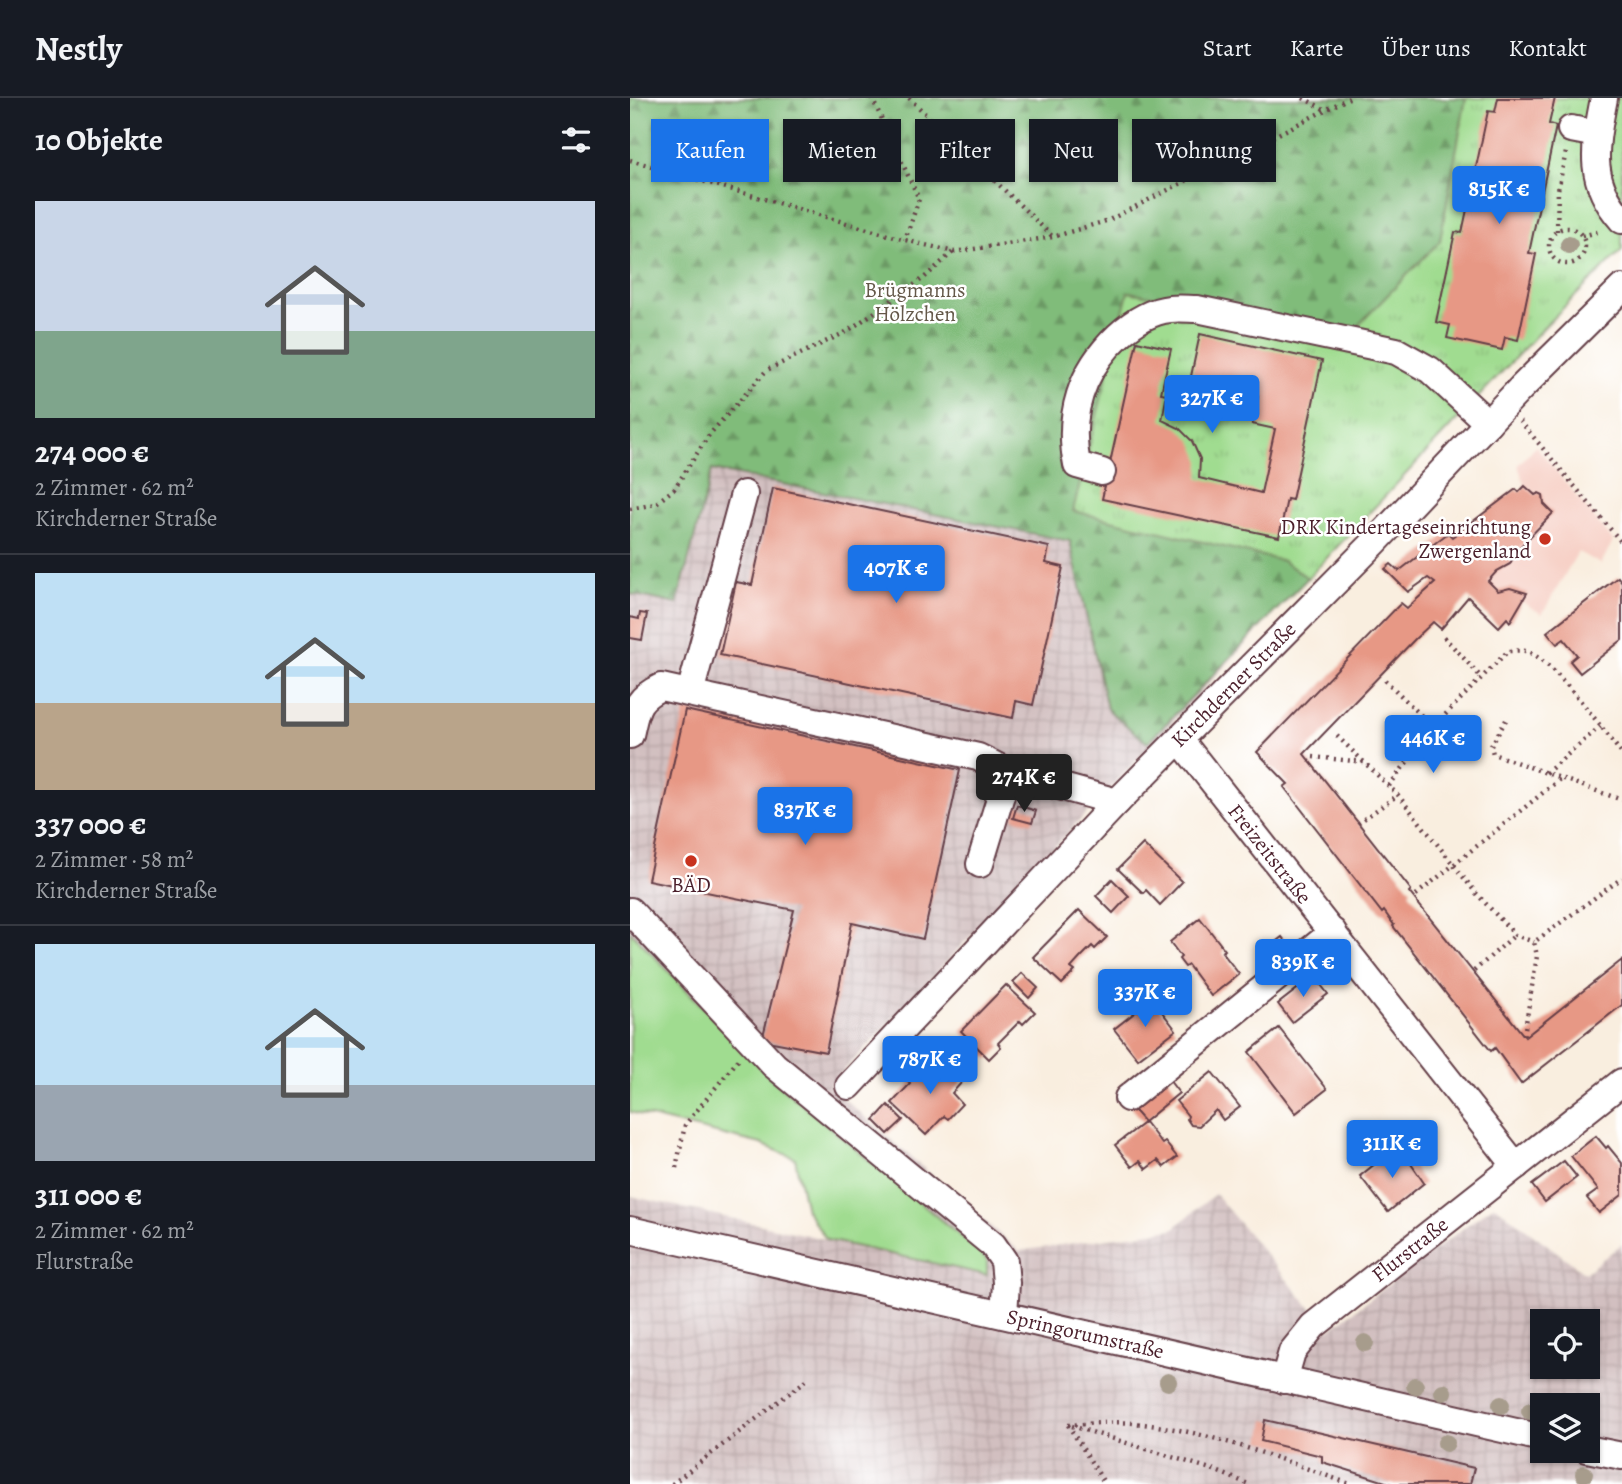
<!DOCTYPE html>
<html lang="de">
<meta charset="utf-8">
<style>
body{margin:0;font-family:Alegreya,serif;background:#20242c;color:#f1f3f6;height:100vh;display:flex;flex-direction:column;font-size:26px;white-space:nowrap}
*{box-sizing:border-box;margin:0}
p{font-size:23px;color:#9ea1a6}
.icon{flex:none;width:38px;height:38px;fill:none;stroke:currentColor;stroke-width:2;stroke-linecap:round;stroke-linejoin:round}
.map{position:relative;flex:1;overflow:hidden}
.panel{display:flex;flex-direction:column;background:#171b24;width:630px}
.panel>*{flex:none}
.banner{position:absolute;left:21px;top:21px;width:665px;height:63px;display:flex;gap:14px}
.buttons{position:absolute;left:900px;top:1211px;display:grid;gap:14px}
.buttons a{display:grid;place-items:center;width:70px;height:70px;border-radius:0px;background:#171b24;box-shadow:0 2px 5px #0004;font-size:35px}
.price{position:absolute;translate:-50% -60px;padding:0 16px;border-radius:7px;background:#1a73e8;color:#fff;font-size:23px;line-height:46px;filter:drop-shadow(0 2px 4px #0008)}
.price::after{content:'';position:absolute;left:50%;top:42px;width:21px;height:16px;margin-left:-10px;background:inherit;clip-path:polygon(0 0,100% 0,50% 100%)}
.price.active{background:#222;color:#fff}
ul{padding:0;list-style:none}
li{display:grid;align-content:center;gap:14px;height:371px;padding:0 35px}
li+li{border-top:2px solid #363941}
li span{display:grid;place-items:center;height:217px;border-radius:0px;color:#555}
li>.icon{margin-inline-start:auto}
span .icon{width:126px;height:126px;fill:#fffc;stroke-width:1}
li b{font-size:30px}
h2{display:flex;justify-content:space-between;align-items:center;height:84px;padding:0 35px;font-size:30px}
.tag{padding:0 24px;border-radius:0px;background:#171b24;box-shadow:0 2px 5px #0004;font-size:24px;line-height:63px}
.tag.active{background:#1a73e8;color:#fff}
header{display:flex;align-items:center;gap:42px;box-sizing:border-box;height:98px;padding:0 35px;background:#171b24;border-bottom:2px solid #363941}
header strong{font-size:33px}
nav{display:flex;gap:38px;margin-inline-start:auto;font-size:24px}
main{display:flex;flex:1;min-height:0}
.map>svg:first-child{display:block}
</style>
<header>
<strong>Nestly</strong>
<nav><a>Start</a><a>Karte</a><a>Über uns</a><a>Kontakt</a></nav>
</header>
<main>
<section class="panel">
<h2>10 Objekte<svg class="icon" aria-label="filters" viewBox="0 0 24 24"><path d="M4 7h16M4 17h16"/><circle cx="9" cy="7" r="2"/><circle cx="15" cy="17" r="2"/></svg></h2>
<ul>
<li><span style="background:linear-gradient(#c9d6e8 60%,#7fa58c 0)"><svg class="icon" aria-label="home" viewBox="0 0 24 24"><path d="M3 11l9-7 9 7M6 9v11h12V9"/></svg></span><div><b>274 000 €</b><p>2 Zimmer · 62 m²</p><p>Kirchderner Straße</p></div></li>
<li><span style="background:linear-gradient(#bfe0f5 60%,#b9a48a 0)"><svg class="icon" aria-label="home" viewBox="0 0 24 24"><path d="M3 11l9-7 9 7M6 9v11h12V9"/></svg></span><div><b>337 000 €</b><p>2 Zimmer · 58 m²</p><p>Kirchderner Straße</p></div></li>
<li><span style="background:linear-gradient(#bfe0f5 65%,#9aa5b1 0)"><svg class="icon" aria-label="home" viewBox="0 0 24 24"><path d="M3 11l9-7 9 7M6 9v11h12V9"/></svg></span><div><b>311 000 €</b><p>2 Zimmer · 62 m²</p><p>Flurstraße</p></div></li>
</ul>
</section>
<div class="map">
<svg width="992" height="1386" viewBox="0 0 992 1386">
<defs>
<pattern id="industrial-grid" width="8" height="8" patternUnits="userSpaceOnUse" patternTransform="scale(1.75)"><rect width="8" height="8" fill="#d2bfc0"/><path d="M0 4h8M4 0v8" fill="none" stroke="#b6a4a5"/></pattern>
<pattern id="forest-firs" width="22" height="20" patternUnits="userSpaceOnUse" patternTransform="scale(1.75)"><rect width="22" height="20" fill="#80bc7a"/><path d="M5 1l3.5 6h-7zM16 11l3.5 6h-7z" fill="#6b9864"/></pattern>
<pattern id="park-tufts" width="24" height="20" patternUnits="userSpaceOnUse" patternTransform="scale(1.75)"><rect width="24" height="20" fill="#a0dc90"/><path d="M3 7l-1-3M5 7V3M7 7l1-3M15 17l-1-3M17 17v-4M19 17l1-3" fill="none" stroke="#8bbc7c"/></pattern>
</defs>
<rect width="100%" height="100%" fill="#fff"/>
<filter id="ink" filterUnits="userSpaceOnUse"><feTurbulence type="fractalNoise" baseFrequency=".0143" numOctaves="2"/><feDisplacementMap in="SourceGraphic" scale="14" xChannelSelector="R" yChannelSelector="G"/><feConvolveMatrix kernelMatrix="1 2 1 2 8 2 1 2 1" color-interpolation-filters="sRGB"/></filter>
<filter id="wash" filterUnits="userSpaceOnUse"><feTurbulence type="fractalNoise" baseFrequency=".00686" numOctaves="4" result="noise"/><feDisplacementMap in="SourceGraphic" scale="28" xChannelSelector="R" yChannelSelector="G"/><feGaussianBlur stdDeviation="1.57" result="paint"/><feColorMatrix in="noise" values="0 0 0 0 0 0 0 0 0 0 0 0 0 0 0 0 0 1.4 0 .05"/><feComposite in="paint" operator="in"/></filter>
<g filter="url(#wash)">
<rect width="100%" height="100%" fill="#f9eedf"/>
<path fill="#f7d1c7" d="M906 348 983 443 971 466 948 454 912 516 892 504 880 524 839 499 829 509 895 388 888 367Z"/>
<path fill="url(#industrial-grid)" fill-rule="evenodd" d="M82 372 440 443 678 480 199 988 389 1153 543 1131 585 1096 699 1232 864 1107 955 1175 992 1146V1386H0V1098L357 1177V1162L348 1153 144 983 0 833V496L47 505ZM912 1223H957V1269H912ZM912 1307H957V1353H912Z"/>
<path fill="#a0dc90" stroke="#757e5e" stroke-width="2" d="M0 833 144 983 348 1153 357 1162V1177L197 1142 176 1112 165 1060 131 1046 0 1014Z"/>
<path fill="url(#forest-firs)" stroke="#656e52" stroke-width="2" d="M0 0H836L810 143 720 236 498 194 653 463 678 480 517 645 477 611 440 443 82 372 47 506 0 496Z"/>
<path fill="url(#park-tufts)" stroke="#757e5e" stroke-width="2" d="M836 0H992V152L919 224 678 480 653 463 443 413 498 194 720 236 810 143Z"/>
<g id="blocks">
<g fill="#e79885">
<path d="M868 0H925L919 26 926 28 899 155 906 156 888 242 875 239 872 252 817 240 820 227 806 224 825 134 832 135 858 13 865 14Z"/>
<path d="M570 236 692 263 662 402 657 401 649 439 472 401 507 243 541 251 531 295 537 296 532 322 549 330 562 343 570 361 569 380 631 395 645 331 622 326 628 298 560 283Z"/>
<path d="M895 388 905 397 909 395 913 397 914 406 923 415 886 453 880 466 867 473 858 483 868 493 880 490 897 495 880 524 877 520 869 529 838 499 811 531 803 524 785 541 674 656 781 792 779 794 895 939 992 862V907L891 986 865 950 861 953 763 828 764 827 754 813 752 815 654 689 658 686 627 654 771 505 777 510 805 485 798 480 778 494 755 471 761 466 769 473 818 435 822 439 886 391 889 394Z"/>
<path d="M143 390 419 449 416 465 433 469 403 607 386 603 383 620 90 557 106 484 122 487Z"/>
<path d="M988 479 992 484V542L950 575 940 563 947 557 934 541 927 546 917 534Z"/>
<path d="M10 515 17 516 12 542 0 540V519L9 521Z"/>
<path d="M55 612 330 672 293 841 222 825 196 954 132 942 164 812 18 782Z"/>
<path d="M387 707 406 713 402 725 383 720Z"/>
<path d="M513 746 552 784 530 807 516 792 513 795 488 771Z"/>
<path d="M482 781 499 798 483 815 466 798Z"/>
<path d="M449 812 477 839 465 851 462 848 451 859 441 870 445 873 432 886 403 859Z"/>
<path d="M570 820 595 852 592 854 609 876 581 898 558 867 555 869 549 861 551 859 540 844Z"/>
<path d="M652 839 665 855 647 870 634 853Z"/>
<path d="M392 875 408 890 399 900 383 884Z"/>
<path d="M684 878 698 896 662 924 648 906Z"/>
<path d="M376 887 405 914 393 926 390 923 368 945 371 949 359 961 331 933Z"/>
<path d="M522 901 546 932 508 961 484 931Z"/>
<path d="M649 930 697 991 666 1015 619 954Z"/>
<path d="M328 941 344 956 335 964 320 949Z"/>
<path d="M306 959 332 984 322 995 332 1006 318 1021 314 1018 296 1037 262 1005 280 986 277 982 283 976 285 977 283 975 288 970 292 973Z"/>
<path d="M582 974 610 1009 593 1022 586 1012 569 1028 561 1027 557 1021 558 1018 546 1003Z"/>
<path d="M536 978 549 995 514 1024 500 1008Z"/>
<path d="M258 1007 273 1022 258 1036 244 1022Z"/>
<path d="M515 1024 532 1046 535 1044 547 1059 534 1069 528 1062 516 1071 510 1063 502 1069 485 1047Z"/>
<path d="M966 1038 976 1050 978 1048 992 1065V1097L969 1115 957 1100 968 1092 941 1058Z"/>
<path d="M765 1050 777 1065 779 1063 794 1085 758 1114 730 1078Z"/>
<path d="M934 1063 947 1079 915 1104 902 1087Z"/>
<path d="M635 1322 844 1370 840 1386H762L692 1364V1358L631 1343Z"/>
</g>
</g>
</g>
<g filter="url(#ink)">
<use href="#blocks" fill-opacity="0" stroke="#643e46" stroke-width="2"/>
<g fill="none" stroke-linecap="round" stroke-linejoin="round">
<g stroke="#643e46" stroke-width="30">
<g id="minor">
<path d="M974 0C965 48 956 82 992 122"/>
<path d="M941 31 967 36"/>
<path d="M472 374 447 367C437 317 451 273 488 238 502 225 521 213 540 211 549 210 559 211 567 211L766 253 800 272 858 325"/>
<path d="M60 595 114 396"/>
<path d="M0 637C6 612 5 601 31 589L348 659 378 674 487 704"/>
<path id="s1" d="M550 642 886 1068"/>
<path d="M350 766 378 674"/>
<path d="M0 813 144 967 363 1147 374 1163 376 1185 374 1217"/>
<path id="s2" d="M219 988 487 704 745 444 891 290 992 190"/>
<path d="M498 1000 703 834"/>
<path id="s3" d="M0 1132 912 1340"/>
<path id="s4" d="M654 1282 662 1254 683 1228 992 984"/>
<path d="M957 1351 992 1358"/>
</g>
</g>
<g stroke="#643e46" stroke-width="4.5" stroke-dasharray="2 5" stroke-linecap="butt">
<path d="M242 0 289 101 275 142"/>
<path d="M279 0 422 138"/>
<path d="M673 0 696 12"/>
<path d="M0 62 275 142 324 154 423 139 479 122 719 0"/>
<circle cx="937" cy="148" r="18"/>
<path d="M927 133 928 92 936 54"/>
<path d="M952 138 971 133"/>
<path d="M890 323 992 445"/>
<path d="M0 411 25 406 44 391 79 337 137 272 216 234 294 180 323 154"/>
<path d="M814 539 852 580"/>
<path d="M755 582 803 629"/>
<path d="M876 622 861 648 863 656 992 702"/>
<path d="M707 638 768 697 846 795 885 837 904 844"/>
<path d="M683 659 734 664"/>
<path d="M916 675 971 628"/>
<path d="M759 688 805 627 878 553C883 553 890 552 895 553 920 558 975 634 992 656"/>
<path d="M728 725 768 697"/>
<path d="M786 797 930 681"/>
<path d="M844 873 885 837"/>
<path d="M894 937 907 858 904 844 992 780"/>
<path d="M46 1070 55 1027 109 961"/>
<path d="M438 1327C459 1326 482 1323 503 1325 577 1332 650 1361 720 1386"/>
<path d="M438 1327 475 1386"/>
<path d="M442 1328 584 1372 618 1386"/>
<path d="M42 1386 179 1280"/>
</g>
<use href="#minor" stroke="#fff" stroke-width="26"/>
</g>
<g fill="#a79c8c">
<circle cx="939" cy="147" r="9"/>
<circle cx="735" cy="1245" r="9"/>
<circle cx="538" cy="1284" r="9"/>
<circle cx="785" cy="1288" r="9"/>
<circle cx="813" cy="1294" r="9"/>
<circle cx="871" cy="1307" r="9"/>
<circle cx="900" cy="1313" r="9"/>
<circle cx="816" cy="1345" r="9"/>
<circle cx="954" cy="1376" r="9"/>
</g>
</g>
<g fill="#c8321e" stroke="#fff" stroke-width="2.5">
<circle cx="915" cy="441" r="7"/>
<circle cx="61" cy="763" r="7"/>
</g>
<g text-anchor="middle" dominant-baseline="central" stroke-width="5" stroke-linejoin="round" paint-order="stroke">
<g font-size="21" fill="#645849" stroke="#fff">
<text x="285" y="192">Brügmanns<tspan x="285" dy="24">Hölzchen</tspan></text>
</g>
<g font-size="21" fill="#4a1f2b" stroke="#fff" text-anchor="end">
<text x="901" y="429">DRK Kindertageseinrichtung<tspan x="901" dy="24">Zwergenland</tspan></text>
<text x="61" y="787" text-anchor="middle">BÄD</text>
</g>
<g font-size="21" fill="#4a1f2b" stroke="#fff">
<text stroke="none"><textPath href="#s2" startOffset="556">Kirchderner Straße</textPath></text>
<text stroke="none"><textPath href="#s1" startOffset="145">Freizeitstraße</textPath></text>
<text stroke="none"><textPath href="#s4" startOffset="186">Flurstraße</textPath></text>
<text stroke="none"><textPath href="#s3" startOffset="467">Springorumstraße</textPath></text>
</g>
</g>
</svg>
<div class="buttons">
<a><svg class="icon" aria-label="locate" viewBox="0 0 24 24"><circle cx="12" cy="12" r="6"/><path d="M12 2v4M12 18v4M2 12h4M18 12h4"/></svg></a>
<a><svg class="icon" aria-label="layers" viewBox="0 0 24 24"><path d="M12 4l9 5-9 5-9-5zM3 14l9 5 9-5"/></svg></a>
</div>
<b class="price" style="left:869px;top:128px">815K €</b>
<b class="price" style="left:582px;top:337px">327K €</b>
<b class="price" style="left:266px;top:507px">407K €</b>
<b class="price" style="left:803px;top:677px">446K €</b>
<b class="price active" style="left:394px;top:716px">274K €</b>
<b class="price" style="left:175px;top:749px">837K €</b>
<b class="price" style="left:673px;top:901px">839K €</b>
<b class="price" style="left:515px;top:931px">337K €</b>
<b class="price" style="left:300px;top:998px">787K €</b>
<b class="price" style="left:762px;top:1082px">311K €</b>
<div class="banner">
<a class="tag active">Kaufen</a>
<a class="tag">Mieten</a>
<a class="tag">Filter</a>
<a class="tag">Neu</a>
<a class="tag">Wohnung</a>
</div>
</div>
</main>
